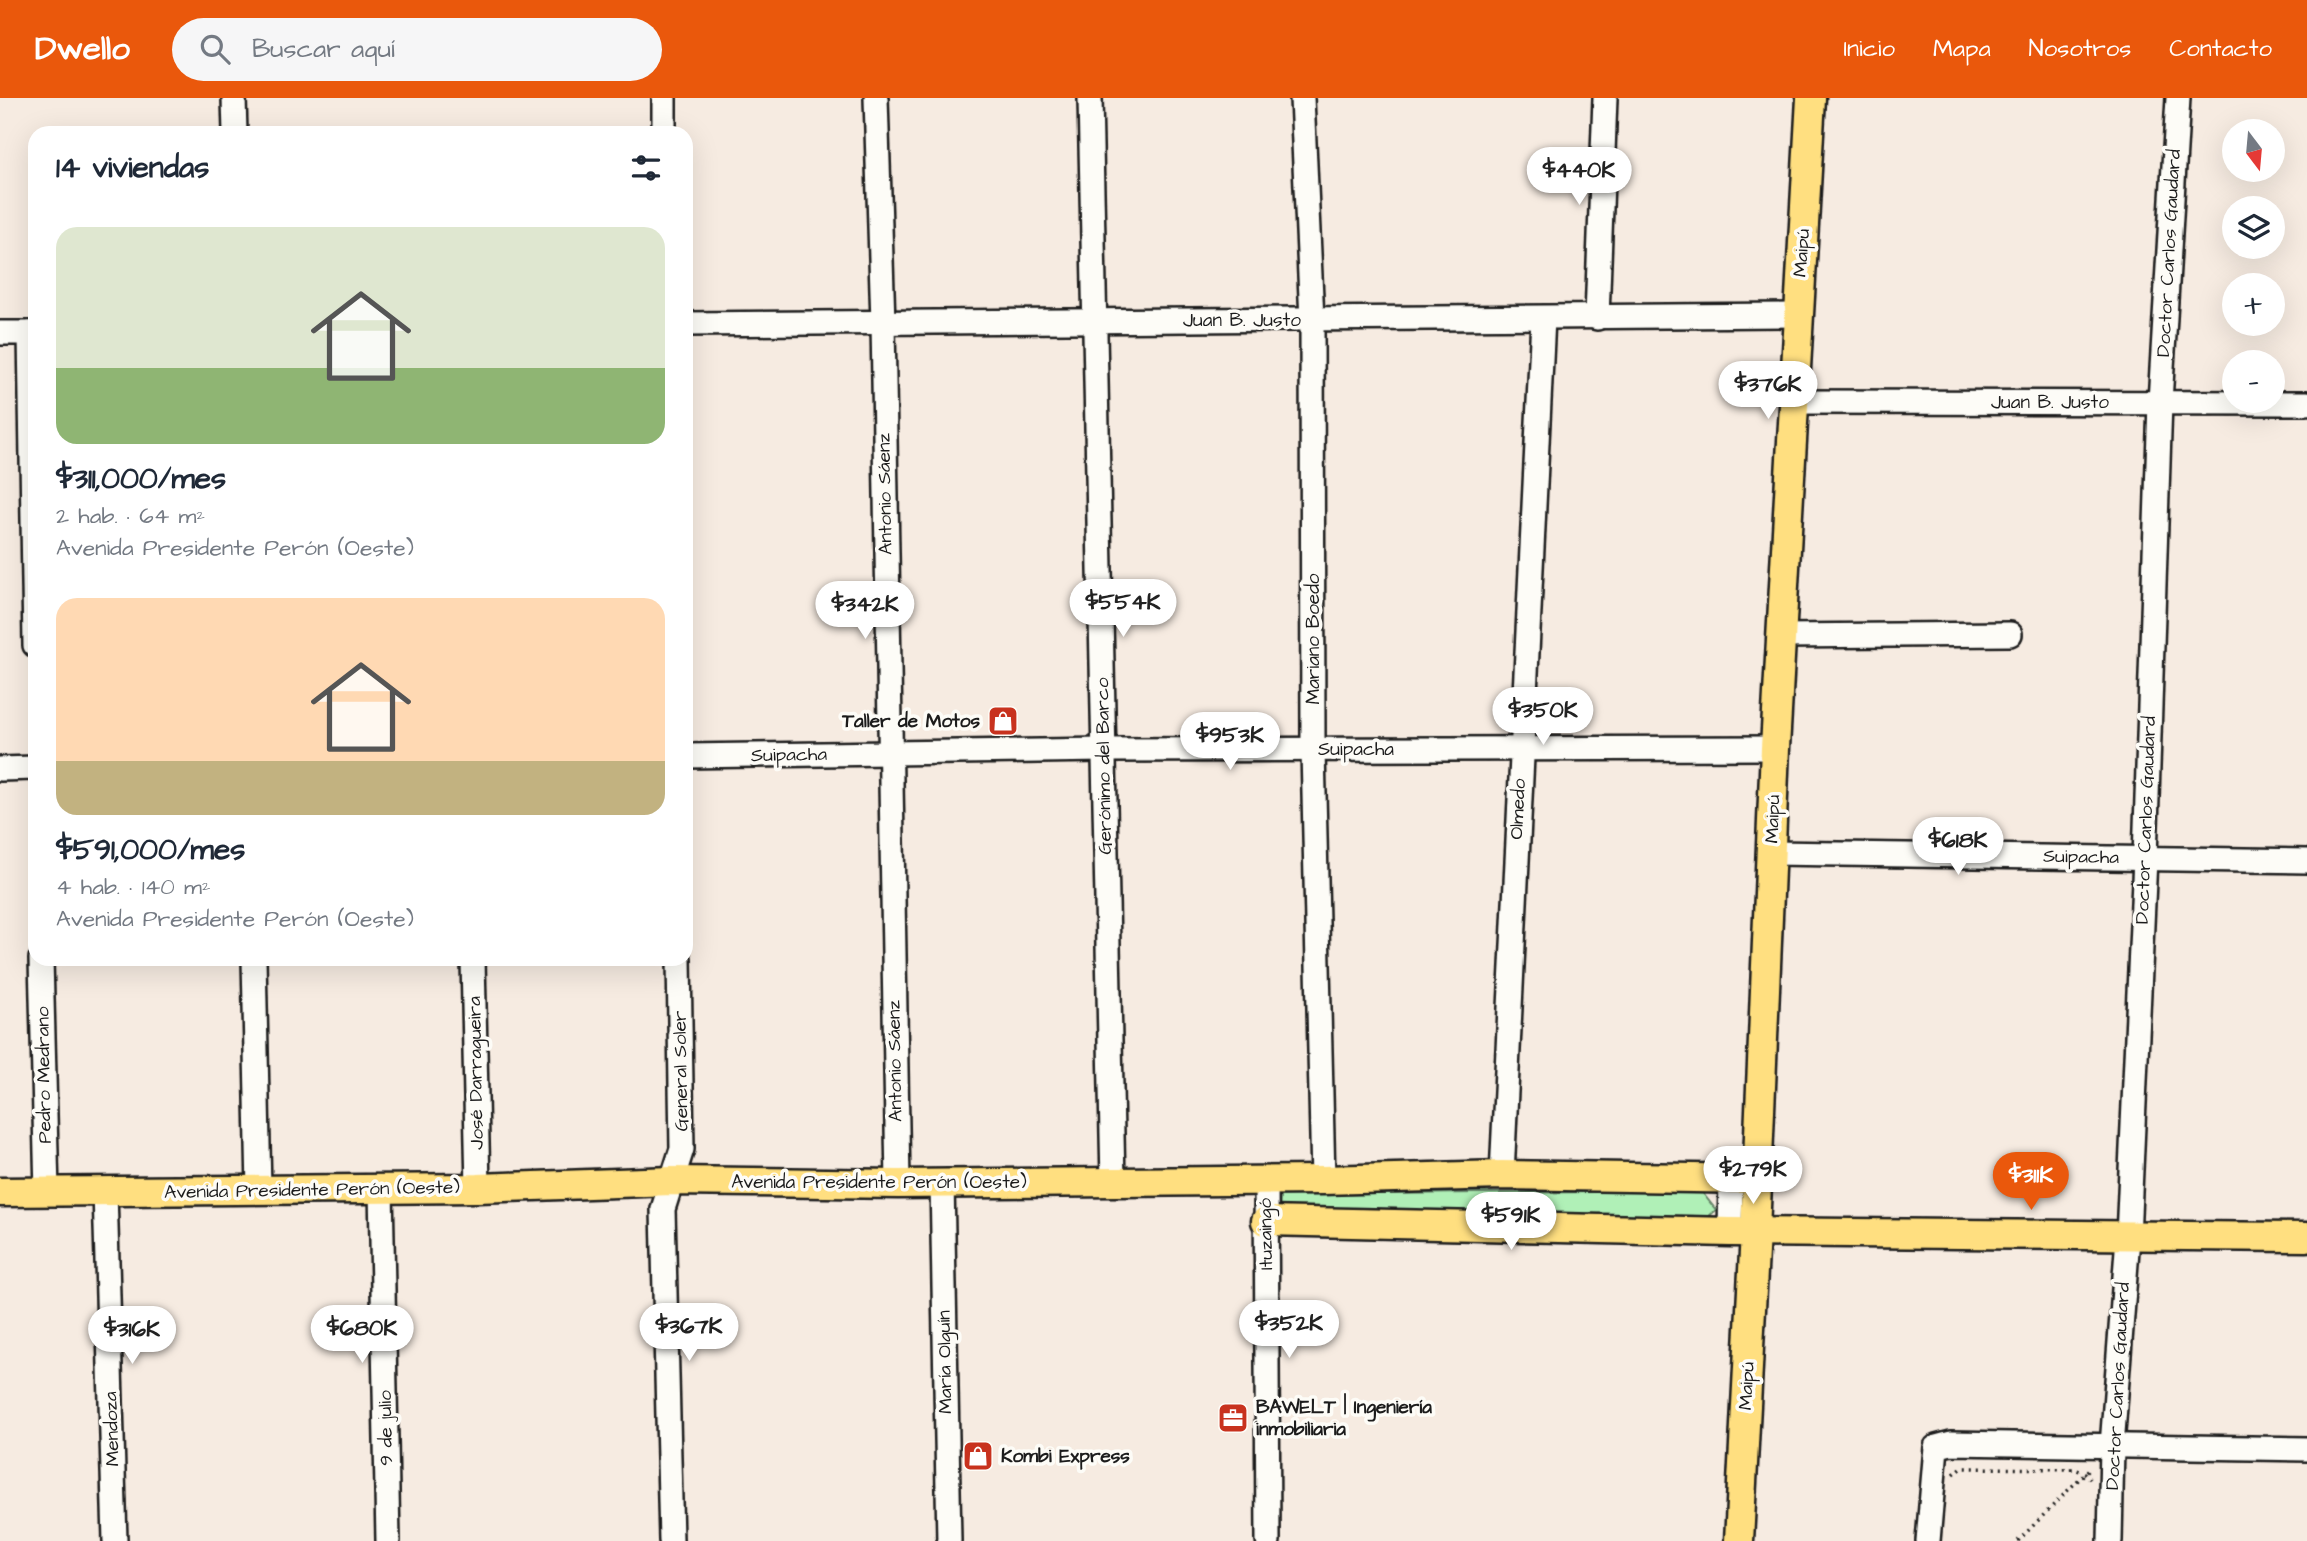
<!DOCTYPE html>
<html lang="es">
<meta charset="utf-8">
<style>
body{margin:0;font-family:"Architects Daughter",sans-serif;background:#f6f6f7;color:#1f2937;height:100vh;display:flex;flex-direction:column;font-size:26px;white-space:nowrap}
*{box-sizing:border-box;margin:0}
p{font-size:23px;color:#747a83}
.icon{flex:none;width:38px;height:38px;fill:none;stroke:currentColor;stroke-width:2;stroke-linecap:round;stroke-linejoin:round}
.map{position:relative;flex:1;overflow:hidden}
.side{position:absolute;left:28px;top:28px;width:665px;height:840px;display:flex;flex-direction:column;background:#fff;border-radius:21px;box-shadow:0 7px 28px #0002}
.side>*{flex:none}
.needle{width:46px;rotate:164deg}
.tools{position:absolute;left:2222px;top:21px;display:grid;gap:14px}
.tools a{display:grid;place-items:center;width:63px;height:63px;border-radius:50%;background:#fff;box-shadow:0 7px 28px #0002;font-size:35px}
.price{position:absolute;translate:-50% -60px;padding:0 16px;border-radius:24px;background:#fff;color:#222;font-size:23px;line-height:46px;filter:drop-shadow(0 2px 4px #0008)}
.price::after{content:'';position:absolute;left:50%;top:42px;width:21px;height:16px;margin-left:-10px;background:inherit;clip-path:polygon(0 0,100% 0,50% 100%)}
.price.active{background:#ea580c;color:#fff}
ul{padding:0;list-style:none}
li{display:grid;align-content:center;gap:14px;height:371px;padding:0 28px}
li span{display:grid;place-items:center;height:217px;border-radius:21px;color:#555}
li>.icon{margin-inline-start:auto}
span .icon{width:126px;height:126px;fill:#fffc;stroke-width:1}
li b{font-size:30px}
h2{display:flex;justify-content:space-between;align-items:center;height:84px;padding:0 28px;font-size:30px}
header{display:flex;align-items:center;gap:42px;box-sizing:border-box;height:98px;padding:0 35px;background:#ea580c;color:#fff}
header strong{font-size:33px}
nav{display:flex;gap:38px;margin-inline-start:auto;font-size:24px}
.search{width:490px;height:63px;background:#f6f6f7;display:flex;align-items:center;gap:18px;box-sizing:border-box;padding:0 24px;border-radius:38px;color:#747a83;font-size:26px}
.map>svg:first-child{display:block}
</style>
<header>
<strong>Dwello</strong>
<div class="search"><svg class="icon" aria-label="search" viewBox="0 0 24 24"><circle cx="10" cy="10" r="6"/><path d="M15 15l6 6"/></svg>Buscar aquí</div>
<nav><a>Inicio</a><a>Mapa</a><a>Nosotros</a><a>Contacto</a></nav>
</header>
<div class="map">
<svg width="2307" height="1443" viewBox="0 0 2307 1443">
<rect width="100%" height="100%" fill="#f6ebe1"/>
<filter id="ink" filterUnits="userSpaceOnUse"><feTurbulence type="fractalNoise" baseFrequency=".0143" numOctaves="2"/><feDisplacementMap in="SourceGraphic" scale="14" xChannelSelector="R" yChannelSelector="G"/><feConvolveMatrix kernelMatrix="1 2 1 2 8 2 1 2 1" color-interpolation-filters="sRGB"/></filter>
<g filter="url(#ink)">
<path fill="#b0f0b7" stroke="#66866a" stroke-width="2" d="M1701 1093 1716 1112 1701 1125 1279 1114 1280 1097Z"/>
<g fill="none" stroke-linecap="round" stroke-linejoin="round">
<g stroke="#1c1c1c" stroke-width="28">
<g id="minor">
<path d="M234 0 235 35"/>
<path d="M664 0V35"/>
<path d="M876 0 883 225 898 1086"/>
<path d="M1090 0 1113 1084"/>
<path d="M1302 0 1312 222 1313 652 1323 1082"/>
<path d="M1597 220 1605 0"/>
<path d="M686 226 1798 217"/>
<path d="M0 235H35"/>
<path d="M30 235 35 547"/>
<path d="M1793 304 2307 305"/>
<path d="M1781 538 2010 536"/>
<path d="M686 658 1104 652 1775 650"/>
<path d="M0 671 35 670"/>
<path d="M1772 755 2307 763"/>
<path d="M41 861 47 1094"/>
<path d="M254 861 259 1092"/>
<path d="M473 861 478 1090"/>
<path d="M1502 1077 1543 220"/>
<path d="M1266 1082 1268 1443"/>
<path d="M942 1085 949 1443"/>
<path d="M381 1091 388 1443"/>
<path d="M105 1093 115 1443"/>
<path d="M1730 1134 1731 1081"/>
<path d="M671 1443 663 1111 682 1051 679 861"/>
<path d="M1928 1443 1936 1349 1951 1345 2307 1351"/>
<path d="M2110 1443 2112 1348 2128 1139 2145 760 2160 304 2178 0"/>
</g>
</g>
<g stroke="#1c1c1c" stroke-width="33">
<g id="major">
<path d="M0 1094 478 1090 672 1083 898 1086 1323 1082 1502 1077 1757 1081"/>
<path d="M1266 1123 1730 1134 2307 1139"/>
<path d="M1739 1443 1755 1134 1775 650 1811 0"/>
</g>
</g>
<g stroke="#1c1c1c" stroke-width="3.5" stroke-dasharray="2 5" stroke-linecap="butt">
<path d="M1954 1376 1961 1370 2075 1371 2085 1375 2091 1382"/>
<path d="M2018 1443 2091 1369"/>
</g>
<use href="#minor" stroke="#fdfcf7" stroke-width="23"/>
<use href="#major" stroke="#ffdf80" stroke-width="28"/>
</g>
</g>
<defs>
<g id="shop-square" transform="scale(1.575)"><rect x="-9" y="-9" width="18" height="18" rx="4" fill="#c8321e" stroke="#fdfcf7"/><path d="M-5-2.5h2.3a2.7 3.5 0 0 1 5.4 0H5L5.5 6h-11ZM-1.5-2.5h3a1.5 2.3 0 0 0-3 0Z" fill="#fff"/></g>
<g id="office-square" transform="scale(1.575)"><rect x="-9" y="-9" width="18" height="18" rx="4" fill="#c8321e" stroke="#fdfcf7"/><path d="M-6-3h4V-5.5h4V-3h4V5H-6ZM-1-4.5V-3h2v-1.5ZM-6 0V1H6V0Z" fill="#fff"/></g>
</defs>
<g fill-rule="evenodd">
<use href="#shop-square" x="1003" y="623"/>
<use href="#office-square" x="1233" y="1320"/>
<use href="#shop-square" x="978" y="1358"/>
</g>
<g text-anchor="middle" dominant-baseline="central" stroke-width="7" stroke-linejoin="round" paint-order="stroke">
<g font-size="19" fill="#1c1c1c" stroke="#fdfcf7">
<text transform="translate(1802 155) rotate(-86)">Maipú</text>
<text transform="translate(2169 155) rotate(-87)">Doctor Carlos Gaudard</text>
<text x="1242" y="222">Juan B. Justo</text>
<text x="2050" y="304">Juan B. Justo</text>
<text transform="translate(885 396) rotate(-91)">Antonio Sáenz</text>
<text transform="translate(1313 541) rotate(-90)">Mariano Boedo</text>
<text x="1356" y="651">Suipacha</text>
<text transform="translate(789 657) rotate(-1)">Suipacha</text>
<text transform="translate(1104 668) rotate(-91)">Gerónimo del Barco</text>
<text transform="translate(1518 711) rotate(-87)">Olmedo</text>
<text transform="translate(1773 721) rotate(-88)">Maipú</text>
<text transform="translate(2146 722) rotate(-88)">Doctor Carlos Gaudard</text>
<text transform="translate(2081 759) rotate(1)">Suipacha</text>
<text transform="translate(895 963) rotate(-91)">Antonio Sáenz</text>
<text transform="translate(681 973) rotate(-91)">General Soler</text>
<text transform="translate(476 975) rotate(-91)">José Darragueira</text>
<text transform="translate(44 977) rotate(-91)">Pedro Medrano</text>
<text x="879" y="1084">Avenida Presidente Perón (Oeste)</text>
<text transform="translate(312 1092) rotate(-1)">Avenida Presidente Perón (Oeste)</text>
<text transform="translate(1266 1136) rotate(-91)">Ituzaingó</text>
<text transform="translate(945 1264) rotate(-91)">María Olguín</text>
<text transform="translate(1747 1288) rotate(-87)">Maipú</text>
<text transform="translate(2118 1288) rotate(-87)">Doctor Carlos Gaudard</text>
<text transform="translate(386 1330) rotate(-91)">9 de julio</text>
<text transform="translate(112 1331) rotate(-92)">Mendoza</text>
</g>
<g font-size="19" font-weight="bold" fill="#1c1c1c" stroke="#fdfcf7" text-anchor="start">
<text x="980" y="623" text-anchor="end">Taller de Motos</text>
<text x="1256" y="1309">BAWELT | Ingeniería<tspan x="1256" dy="22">inmobiliaria</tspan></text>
<text x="1001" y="1358">Kombi Express</text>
</g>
</g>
</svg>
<div class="tools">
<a><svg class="needle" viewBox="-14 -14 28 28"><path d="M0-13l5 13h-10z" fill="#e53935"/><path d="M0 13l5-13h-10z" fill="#747a83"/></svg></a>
<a><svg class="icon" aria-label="layers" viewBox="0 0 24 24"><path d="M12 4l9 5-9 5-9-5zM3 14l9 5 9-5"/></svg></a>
<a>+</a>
<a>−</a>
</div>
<b class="price" style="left:1579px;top:109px">$440K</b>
<b class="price" style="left:1768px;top:323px">$376K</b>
<b class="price" style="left:1123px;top:541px">$554K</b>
<b class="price" style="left:865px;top:543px">$342K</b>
<b class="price" style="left:1543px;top:649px">$350K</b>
<b class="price" style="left:1230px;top:674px">$953K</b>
<b class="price" style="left:1958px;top:779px">$618K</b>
<b class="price" style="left:1753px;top:1108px">$279K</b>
<b class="price active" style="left:2031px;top:1114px">$311K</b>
<b class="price" style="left:1511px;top:1154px">$591K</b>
<b class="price" style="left:1289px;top:1262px">$352K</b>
<b class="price" style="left:689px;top:1265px">$367K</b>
<b class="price" style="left:362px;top:1267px">$680K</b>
<b class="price" style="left:132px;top:1268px">$316K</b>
<section class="side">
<h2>14 viviendas<svg class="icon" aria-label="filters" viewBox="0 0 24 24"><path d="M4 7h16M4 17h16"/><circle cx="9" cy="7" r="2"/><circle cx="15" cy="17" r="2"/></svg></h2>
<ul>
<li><span style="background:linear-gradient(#dfe7d0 65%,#8fb573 0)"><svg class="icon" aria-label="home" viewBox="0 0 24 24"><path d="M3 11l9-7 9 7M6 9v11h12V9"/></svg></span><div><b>$311,000/mes</b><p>2 hab. · 64 m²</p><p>Avenida Presidente Perón (Oeste)</p></div></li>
<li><span style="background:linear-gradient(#ffd9b3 75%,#c2b280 0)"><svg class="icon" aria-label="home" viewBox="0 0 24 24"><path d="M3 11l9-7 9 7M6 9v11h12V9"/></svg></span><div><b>$591,000/mes</b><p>4 hab. · 140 m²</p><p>Avenida Presidente Perón (Oeste)</p></div></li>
</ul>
</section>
</div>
